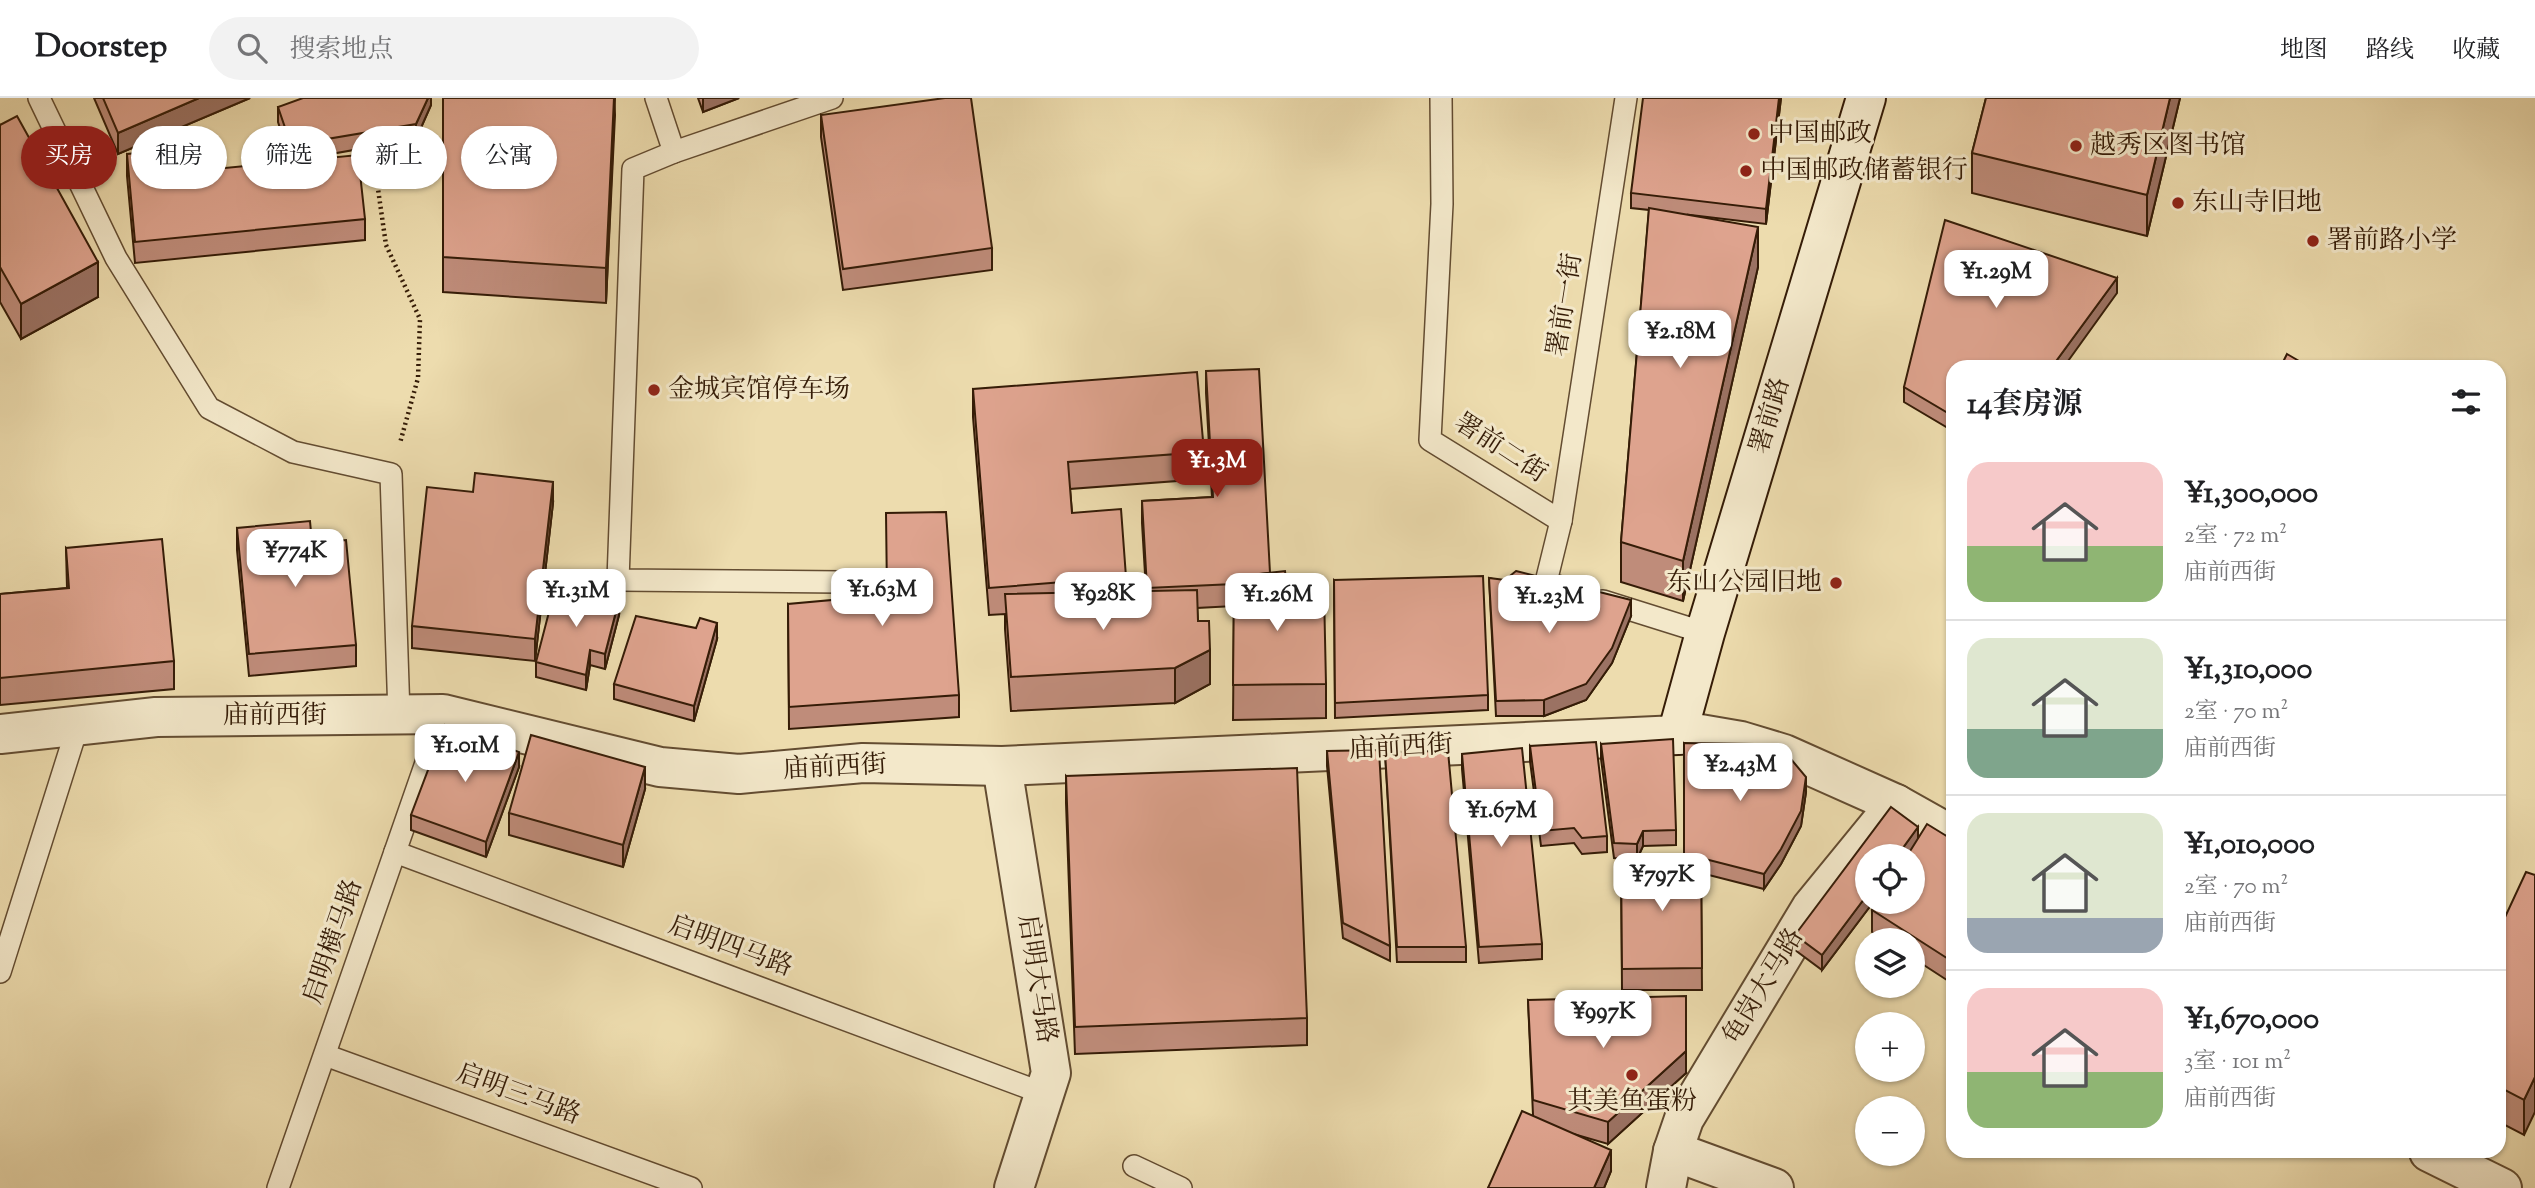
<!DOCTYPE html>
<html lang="zh">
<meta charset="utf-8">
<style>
body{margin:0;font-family:"Sorts Mill Goudy","Noto Serif SC",serif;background:#f2f2f2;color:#202124;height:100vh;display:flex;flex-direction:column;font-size:26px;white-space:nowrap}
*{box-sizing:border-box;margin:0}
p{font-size:23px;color:#757577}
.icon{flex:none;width:38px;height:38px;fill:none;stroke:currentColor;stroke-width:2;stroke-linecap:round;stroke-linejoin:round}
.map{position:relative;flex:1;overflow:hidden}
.panel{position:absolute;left:1946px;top:262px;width:560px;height:798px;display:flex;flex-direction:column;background:#fff;border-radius:21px;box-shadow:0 2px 5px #0004}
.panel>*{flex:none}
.banner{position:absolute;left:21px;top:28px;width:665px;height:63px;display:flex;gap:14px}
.fabs{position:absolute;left:1855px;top:746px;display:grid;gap:14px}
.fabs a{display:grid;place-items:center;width:70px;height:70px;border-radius:50%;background:#fff;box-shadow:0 2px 5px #0004;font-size:35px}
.price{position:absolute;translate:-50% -60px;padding:0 16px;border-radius:14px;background:#fff;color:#222;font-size:23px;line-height:46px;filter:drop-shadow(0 2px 4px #0008)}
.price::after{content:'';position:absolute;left:50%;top:42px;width:21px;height:16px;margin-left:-10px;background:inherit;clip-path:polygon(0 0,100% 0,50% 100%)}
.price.current{background:#8f2418;color:#fff}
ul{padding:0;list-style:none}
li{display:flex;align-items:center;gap:21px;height:175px;padding:0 21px}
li+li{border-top:2px solid #e0e0e0}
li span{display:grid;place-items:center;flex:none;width:196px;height:140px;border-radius:21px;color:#555}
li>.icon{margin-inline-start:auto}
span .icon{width:84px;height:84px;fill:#fffc;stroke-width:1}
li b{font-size:30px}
h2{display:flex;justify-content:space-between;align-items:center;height:84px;padding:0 21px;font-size:30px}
.chip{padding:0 24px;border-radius:32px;background:#fff;box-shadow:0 2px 5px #0004;font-size:24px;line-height:63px}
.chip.current{background:#8f2418;color:#fff}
header{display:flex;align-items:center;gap:42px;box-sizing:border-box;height:98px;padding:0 35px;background:#fff;border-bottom:2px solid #e0e0e0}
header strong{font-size:33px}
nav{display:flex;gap:38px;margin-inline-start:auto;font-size:24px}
.search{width:490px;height:63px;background:#f2f2f2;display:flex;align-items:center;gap:18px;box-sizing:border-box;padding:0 24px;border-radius:38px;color:#757577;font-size:26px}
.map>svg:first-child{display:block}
</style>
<header>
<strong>Doorstep</strong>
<div class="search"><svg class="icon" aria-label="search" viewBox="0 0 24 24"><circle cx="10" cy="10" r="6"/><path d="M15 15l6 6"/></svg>搜索地点</div>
<nav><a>地图</a><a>路线</a><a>收藏</a></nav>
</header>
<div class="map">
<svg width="2535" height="1090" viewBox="0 0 2535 1090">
<rect width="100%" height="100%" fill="#eddcae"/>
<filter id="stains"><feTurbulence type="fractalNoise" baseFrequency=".00286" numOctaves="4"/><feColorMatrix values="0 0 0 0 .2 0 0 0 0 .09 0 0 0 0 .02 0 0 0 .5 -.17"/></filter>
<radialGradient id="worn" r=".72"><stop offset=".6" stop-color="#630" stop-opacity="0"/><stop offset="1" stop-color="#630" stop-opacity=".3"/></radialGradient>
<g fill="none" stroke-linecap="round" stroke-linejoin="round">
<g stroke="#634c31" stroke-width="24">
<g id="lane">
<path d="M39 0 116 160 209 310 293 354 391 376 399 617"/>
<path d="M656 0 674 54 633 71 618 482 842 484"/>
<path d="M1441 0 1442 106 1430 342 1561 423 1546 484 1569 492"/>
<path d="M674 54 832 0"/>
<path d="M1561 423 1626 0"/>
<path d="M1603 503 1705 535"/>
<path d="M395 754 1045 996"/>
<path d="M0 874 78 627"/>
<path d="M325 957 691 1090"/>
<path d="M1134 1068 1181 1090"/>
<path d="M278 1090 443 616"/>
</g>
</g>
<g stroke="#634c31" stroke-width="42">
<g id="street">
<path d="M0 636 156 619 443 616 660 669 739 676 863 665 1002 668 1700 636 1741 643 1784 656 1896 706 1953 738"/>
<path d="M1002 668 1051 975 1014 1090"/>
<path d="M1673 1053 1774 1090"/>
<path d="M2429 1054 2502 1090"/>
<path d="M1666 1090 1673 1053 1684 1021 1811 810 1896 706"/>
</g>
</g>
<g stroke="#351c07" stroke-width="42">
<path id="secondary" d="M1677 637 1705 535 1866 0"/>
</g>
<path stroke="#351c07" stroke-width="4.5" stroke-dasharray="2 3.5" stroke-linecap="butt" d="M372 49 386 147 420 221 418 280 400 345"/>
<use href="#lane" stroke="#f3e8ca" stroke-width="21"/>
<use href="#street" stroke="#f3e8ca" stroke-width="38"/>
<use href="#secondary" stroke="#f3e8ca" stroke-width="38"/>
</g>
<g fill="#bf8c7a" stroke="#351c07" stroke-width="2">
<path d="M94 0H250L118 56Z"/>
<path d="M431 0V7L416 41 291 63 278 24V9Z"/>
<path d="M443 0H615L606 205 443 194Z"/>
<path d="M698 0H739L703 14Z"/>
<path d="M1781 0 1766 126 1690 117 1758 169 1683 503 1621 484V444L1649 112 1631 110V95Z"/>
<path d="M1986 0H2180L2147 138 1972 95V55Z"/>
<path d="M821 17 992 150V172L843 192 821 39Z"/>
<path d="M0 27 98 199 21 241 0 204Z"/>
<path d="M127 56 184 74 365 121V142L135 165 127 78Z"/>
<path d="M2117 195 1953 270V333L1904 304V289Z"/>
<path d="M1206 273 1270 475 1288 497 1326 586V620L1233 622 1234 508 1197 510 1198 523 1210 586 1175 605 1011 613 1005 531V516L989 517 973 319V291L1204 354V381L1070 391 1072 415 1126 479V494L1146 493 1142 425V403L1212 399 1206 295Z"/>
<path d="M553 405 535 563 412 550V528Z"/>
<path d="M237 430 312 445 356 547V568L249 578 237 452Z"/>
<path d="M66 450 174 563V591L0 607V496L67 490Z"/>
<path d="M1489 480 1631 518 1612 565 1586 602 1544 618H1496Z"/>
<path d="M1334 482 1488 597V612L1335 620Z"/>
<path d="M788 506 959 597V619L789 631Z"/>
<path d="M619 517 605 571 590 567 586 592 536 579V564Z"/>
<path d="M717 541 694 623 614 601V586Z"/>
<path d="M1684 645 1806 694 1801 728 1781 766 1764 791 1701 775 1702 892H1622L1621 761 1614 760 1601 661V646L1676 732V747L1643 748 1638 759 1684 758Z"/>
<path d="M1530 648 1607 738V754L1582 756 1574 745 1541 748 1530 663Z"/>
<path d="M1327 653 1390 848V863L1343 840 1327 668Z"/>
<path d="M1385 654 1466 849V864H1397Z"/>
<path d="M1462 656 1542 846V861L1479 865 1462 671Z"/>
<path d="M519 669 486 759 411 732V717Z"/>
<path d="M1066 678 1307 920V947L1075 956 1066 705Z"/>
<path d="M645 691 623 769 509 737V715Z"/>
<path d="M1918 740 1953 742V886L1913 860V842H1884L1872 834V812L1913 758 1867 803H1874L1822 872 1795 852V837Z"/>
<path d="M2535 777 2524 1037 2499 1024V832Z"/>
<path d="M1528 902 1686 975 1608 1046 1577 1037 1611 1073 1604 1090H1488L1533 1017Z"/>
</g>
<g fill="#9b7263" stroke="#351c07" stroke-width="2">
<path d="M199 0H250L118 56V35Z"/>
<path d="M428 0H431V7L416 41V26Z"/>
<path d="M614 0 615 17 606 205V170Z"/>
<path d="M703 0H739L703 14Z"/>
<path d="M1779 0H1781L1766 126V111Z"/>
<path d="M2170 0H2180L2147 138V97Z"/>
<path d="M1758 129V169L1683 503V463Z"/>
<path d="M98 164V199L21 241V206Z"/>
<path d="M2117 180V195L2063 270H2051Z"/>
<path d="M553 384V405L535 563V541Z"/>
<path d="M619 502V517L605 571V556Z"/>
<path d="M1631 502V518L1612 565 1586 602 1544 618V602Z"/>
<path d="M717 525V541L694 623V608Z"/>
<path d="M590 552V567L586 592V577Z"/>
<path d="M1210 552V586L1175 605V570Z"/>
<path d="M519 654V669L486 759V744Z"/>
<path d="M645 669V691L623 769V747Z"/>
<path d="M1806 679V694L1801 728 1781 766 1764 791V776Z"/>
<path d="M1918 729V745L1908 758H1897Z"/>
<path d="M1643 733V748L1637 761V746Z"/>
<path d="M1867 797V803H1874L1822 872V857Z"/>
<path d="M1686 953V975L1608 1046V1024Z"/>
<path d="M2535 979V1014L2524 1037V1002Z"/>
<path d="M1611 1052V1073L1604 1090H1594Z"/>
</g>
<g fill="#dea38e" stroke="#351c07" stroke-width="2">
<path d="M103 0H199L118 35Z"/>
<path d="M303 0H428L416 26 291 47 278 9Z"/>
<path d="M443 0H614L606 170 443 159Z"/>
<path d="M945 0H971L992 150 843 171 821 17Z"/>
<path d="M1643 0H1779L1766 111 1631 95Z"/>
<path d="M1986 0H2170L2147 97 1972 55Z"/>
<path d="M17 18 98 164 21 206 0 169V27Z"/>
<path d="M182 51 184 74 358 57 365 121 135 144 127 56Z"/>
<path d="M1649 110 1758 129 1683 463 1621 444Z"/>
<path d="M1945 122 2117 180 2051 270H1953V318L1904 289Z"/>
<path d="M2287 256 2311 270H2280Z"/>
<path d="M1259 271 1270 475 1234 479V486L1147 490 1142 403 1213 399 1206 273Z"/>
<path d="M1197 274 1204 354 1068 364 1072 415 1121 411 1126 479 989 490 973 291Z"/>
<path d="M475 375 553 384 535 541 412 528 427 389 473 394Z"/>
<path d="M946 414 959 597 789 609 788 506 887 497 886 415Z"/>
<path d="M310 423 312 445 346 442 356 547 249 556 237 430Z"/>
<path d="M162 441 174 563 0 580V496L69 490 66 450Z"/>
<path d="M1285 473 1288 497 1324 494 1326 586 1233 587 1234 479Z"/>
<path d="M1516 473 1631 502 1612 550 1586 586 1544 602 1496 603 1489 480 1505 482Z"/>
<path d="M1483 478 1488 597 1335 605 1334 482Z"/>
<path d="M556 487 619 502 605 556 590 552 586 577 536 564Z"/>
<path d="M1197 492 1198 523H1209L1210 552 1175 570 1011 579 1005 496Z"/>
<path d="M636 518 696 530 700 520 717 525 694 608 614 586Z"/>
<path d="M445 627 519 654 486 744 411 717Z"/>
<path d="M531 637 645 669 623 747 509 715Z"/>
<path d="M1673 641 1676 732 1643 733 1637 746 1614 745 1601 646Z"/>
<path d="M1596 644 1607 738 1582 740 1574 730 1541 733 1530 648Z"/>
<path d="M1684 645 1754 646 1785 654 1806 679 1801 713 1781 751 1764 776 1701 760V758H1694L1684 756Z"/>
<path d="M1522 650 1542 846 1479 849 1462 656Z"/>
<path d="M1379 652 1390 848 1343 825 1327 653Z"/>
<path d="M1448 653 1466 849H1397L1385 654Z"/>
<path d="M1297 670 1307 920 1075 929 1066 678Z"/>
<path d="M1891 709 1918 729 1897 758H1867V797L1822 857 1795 837Z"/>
<path d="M1927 726 1953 742V864L1872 812 1877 803H1913V758H1907Z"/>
<path d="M1701 758 1702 870 1622 871 1621 760Z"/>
<path d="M2526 774 2535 777V979L2524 1002 2499 989V832Z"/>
<path d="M1686 898V953L1608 1024 1533 1002 1528 902Z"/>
<path d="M1522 1013 1611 1052 1594 1090H1488Z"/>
</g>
<g fill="#8f2418" stroke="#f3e8ca" stroke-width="2.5">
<circle cx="1754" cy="36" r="7"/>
<circle cx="2076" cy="48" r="7"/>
<circle cx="1746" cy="73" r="7"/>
<circle cx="2178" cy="105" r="7"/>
<circle cx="2313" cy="143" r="7"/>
<circle cx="654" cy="292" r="7"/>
<circle cx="1836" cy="485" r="7"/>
<circle cx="1632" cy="977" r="7"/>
</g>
<g text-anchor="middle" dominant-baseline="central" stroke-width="6" stroke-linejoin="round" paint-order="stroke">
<g font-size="26" fill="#351c07" stroke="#f3e8ca" text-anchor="start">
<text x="1768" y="36">中国邮政</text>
<text x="2090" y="48">越秀区图书馆</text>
<text x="1760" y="73">中国邮政储蓄银行</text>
<text x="2192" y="105">东山寺旧地</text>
<text x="2327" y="143">署前路小学</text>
<text x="668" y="292">金城宾馆停车场</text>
<text x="1822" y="485" text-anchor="end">东山公园旧地</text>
<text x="1632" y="1004" text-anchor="middle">其美鱼蛋粉</text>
</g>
<g font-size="26" fill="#351c07" stroke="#f3e8ca">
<text transform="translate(1566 207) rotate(-81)">署前一街</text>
<text transform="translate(1771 318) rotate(-73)">署前路</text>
<text transform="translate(1500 351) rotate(33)">署前二街</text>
<text x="275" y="618">庙前西街</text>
<text transform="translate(1401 650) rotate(-3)">庙前西街</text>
<text transform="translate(835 670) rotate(-3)">庙前西街</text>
<text transform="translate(334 844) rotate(-71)">启明横马路</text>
<text transform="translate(730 849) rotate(20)">启明四马路</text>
<text transform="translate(1036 881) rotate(81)">启明大马路</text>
<text transform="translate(1764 889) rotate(-59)">龟岗大马路</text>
<text transform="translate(518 997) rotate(20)">启明三马路</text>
</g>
</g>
<rect width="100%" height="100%" filter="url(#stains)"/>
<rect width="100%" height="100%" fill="url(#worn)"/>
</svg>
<div class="fabs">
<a><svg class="icon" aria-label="locate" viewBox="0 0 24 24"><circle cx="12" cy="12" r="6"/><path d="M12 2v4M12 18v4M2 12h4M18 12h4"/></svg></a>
<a><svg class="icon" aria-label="layers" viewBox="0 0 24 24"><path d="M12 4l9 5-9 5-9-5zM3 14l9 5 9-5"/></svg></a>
<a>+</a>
<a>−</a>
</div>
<b class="price" style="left:1996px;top:212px">¥1.29M</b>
<b class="price" style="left:1680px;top:272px">¥2.18M</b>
<b class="price current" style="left:1217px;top:401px">¥1.3M</b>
<b class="price" style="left:295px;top:491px">¥774K</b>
<b class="price" style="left:882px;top:530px">¥1.63M</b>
<b class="price" style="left:576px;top:531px">¥1.31M</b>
<b class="price" style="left:1103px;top:534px">¥928K</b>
<b class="price" style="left:1277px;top:535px">¥1.26M</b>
<b class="price" style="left:1549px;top:537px">¥1.23M</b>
<b class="price" style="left:465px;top:686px">¥1.01M</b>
<b class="price" style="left:1740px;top:705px">¥2.43M</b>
<b class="price" style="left:1501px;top:751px">¥1.67M</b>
<b class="price" style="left:1662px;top:815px">¥797K</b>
<b class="price" style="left:1603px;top:952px">¥997K</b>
<div class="banner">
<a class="chip current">买房</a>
<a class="chip">租房</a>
<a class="chip">筛选</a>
<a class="chip">新上</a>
<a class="chip">公寓</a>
</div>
<section class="panel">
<h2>14套房源<svg class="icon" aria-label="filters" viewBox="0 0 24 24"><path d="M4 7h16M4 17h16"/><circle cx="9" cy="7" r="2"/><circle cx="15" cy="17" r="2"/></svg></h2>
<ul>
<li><span style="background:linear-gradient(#f6c9c9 60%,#8fb573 0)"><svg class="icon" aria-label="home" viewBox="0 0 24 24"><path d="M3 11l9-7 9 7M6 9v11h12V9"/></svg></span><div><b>¥1,300,000</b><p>2室 · 72 m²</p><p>庙前西街</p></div></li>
<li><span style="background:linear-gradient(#dfe7d0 65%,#7fa58c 0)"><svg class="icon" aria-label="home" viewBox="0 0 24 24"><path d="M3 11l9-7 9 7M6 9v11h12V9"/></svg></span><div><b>¥1,310,000</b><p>2室 · 70 m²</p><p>庙前西街</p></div></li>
<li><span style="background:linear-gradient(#dfe7d0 75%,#9aa5b1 0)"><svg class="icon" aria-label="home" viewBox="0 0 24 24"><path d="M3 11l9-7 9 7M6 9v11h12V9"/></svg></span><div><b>¥1,010,000</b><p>2室 · 70 m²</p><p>庙前西街</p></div></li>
<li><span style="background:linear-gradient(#f6c9c9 60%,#8fb573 0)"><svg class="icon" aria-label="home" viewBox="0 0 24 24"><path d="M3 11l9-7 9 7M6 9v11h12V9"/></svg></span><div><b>¥1,670,000</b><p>3室 · 101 m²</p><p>庙前西街</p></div></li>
</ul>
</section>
</div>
